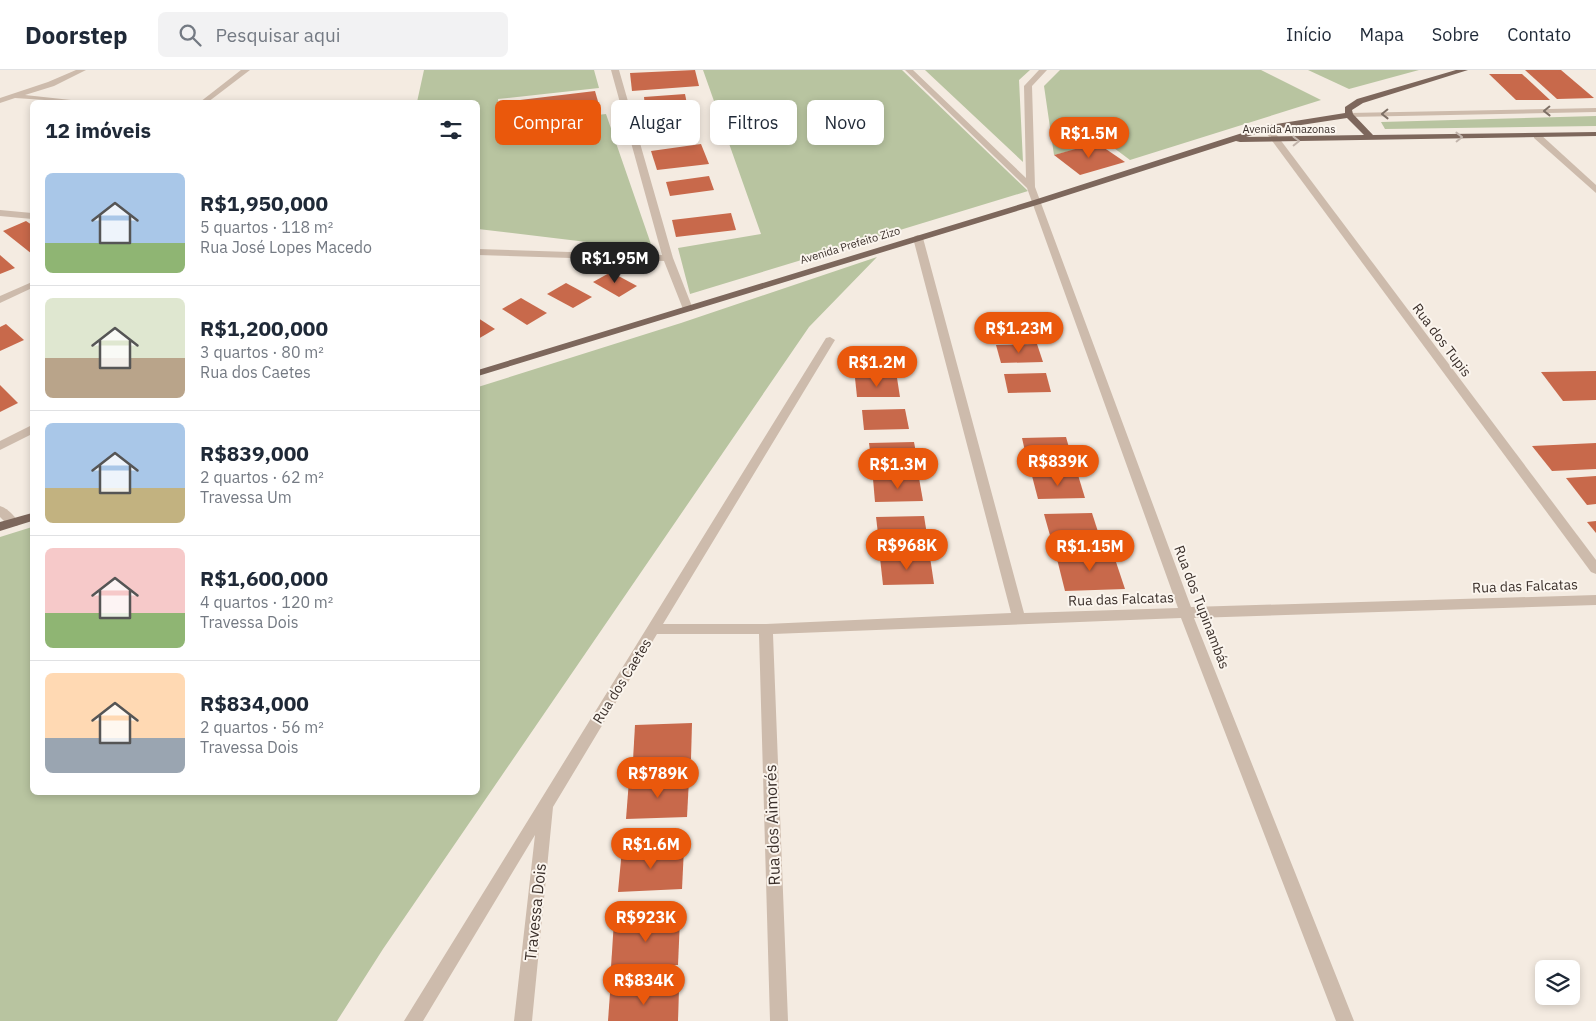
<!DOCTYPE html>
<html lang="pt">
<meta charset="utf-8">
<style>
body{margin:0;font-family:"IBM Plex Sans",sans-serif;background:#f2f2f3;color:#1f2937;height:100vh;display:flex;flex-direction:column;font-size:19px;white-space:nowrap}
*{box-sizing:border-box;margin:0}
p{font-size:16px;color:#747a83}
.icon{flex:none;width:28px;height:28px;fill:none;stroke:currentColor;stroke-width:2;stroke-linecap:round;stroke-linejoin:round}
.map{position:relative;flex:1;overflow:hidden}
.sheet{position:absolute;left:30px;top:30px;width:450px;height:695px;display:flex;flex-direction:column;background:#fff;border-radius:8px;box-shadow:0 2px 8px #0003}
.sheet>*{flex:none}
.hud{position:absolute;left:495px;top:30px;width:475px;height:45px;display:flex;gap:10px}
.tools{position:absolute;left:1535px;top:890px;display:grid;gap:10px}
.tools a{display:grid;place-items:center;width:45px;height:45px;border-radius:8px;background:#fff;box-shadow:0 2px 8px #0003;font-size:25px}
.price{position:absolute;translate:-50% -42px;padding:0 11px;border-radius:18px;background:#ea580c;color:#fff;font-size:16px;line-height:32px;filter:drop-shadow(0 1px 2px #0008)}
.price::after{content:'';position:absolute;left:50%;top:30px;width:15px;height:11px;margin-left:-8px;background:inherit;clip-path:polygon(0 0,100% 0,50% 100%)}
.price.active{background:#222;color:#fff}
ul{padding:0;list-style:none}
li{display:flex;align-items:center;gap:15px;height:125px;padding:0 15px}
li+li{border-top:1px solid #e0e1e3}
li span{display:grid;place-items:center;flex:none;width:140px;height:100px;border-radius:8px;color:#555}
li>.icon{margin-inline-start:auto}
span .icon{width:60px;height:60px;fill:#fffc;stroke-width:1}
li b{font-size:21px}
h2{display:flex;justify-content:space-between;align-items:center;height:60px;padding:0 15px;font-size:21px}
.tag{padding:0 18px;border-radius:8px;background:#fff;box-shadow:0 2px 8px #0003;font-size:18px;line-height:45px}
.tag.active{background:#ea580c;color:#fff}
header{display:flex;align-items:center;gap:30px;box-sizing:border-box;height:70px;padding:0 25px;background:#fff;border-bottom:1px solid #e0e1e3}
header strong{font-size:24px}
nav{display:flex;gap:28px;margin-inline-start:auto;font-size:18px}
.search{width:350px;height:45px;background:#f2f2f3;display:flex;align-items:center;gap:12px;box-sizing:border-box;padding:0 18px;border-radius:8px;color:#747a83;font-size:19px}
.map>svg:first-child{display:block}
</style>
<header>
<strong>Doorstep</strong>
<div class="search"><svg class="icon" aria-label="search" viewBox="0 0 24 24"><circle cx="10" cy="10" r="6"/><path d="M15 15l6 6"/></svg>Pesquisar aqui</div>
<nav><a>Início</a><a>Mapa</a><a>Sobre</a><a>Contato</a></nav>
</header>
<div class="map">
<svg width="1596" height="951" viewBox="0 0 1596 951">
<rect width="100%" height="100%" fill="#f4ebe1"/>
<g fill="#b8c4a0">
<path d="M424 0H594L599 18 498 29 502 56 606 44 653 180 478 159V32H417Z"/>
<path d="M703 0H902L1028 121 690 224 678 178 761 164Z"/>
<path d="M925 0H1030L1019 10 1023 92Z"/>
<path d="M1060 0H1261L1321 30 1130 90 1106 72 1054 85 1044 16Z"/>
<path d="M1308 0H1419L1349 19Z"/>
<path d="M1596 46V56L1385 59 1381 52Z"/>
<path d="M877 187 809 257 383 879 337 951H0V467L32 457V722H478V317L681 253Z"/>
</g>
<g fill="#c8694b">
<path d="M695 0 699 16 632 21 630 3Z"/>
<path d="M1525 0H1561L1594 28 1557 29Z"/>
<path d="M1489 4H1522L1550 30H1516Z"/>
<path d="M595 21 601 42 524 51 520 30Z"/>
<path d="M685 24 687 34 645 37 644 27Z"/>
<path d="M1097 73 1125 92 1080 105 1054 85Z"/>
<path d="M701 74 709 94 657 100 651 81Z"/>
<path d="M709 106 714 120 670 126 666 112Z"/>
<path d="M731 143 736 160 676 167 672 150Z"/>
<path d="M26 151 32 155V184L3 161Z"/>
<path d="M0 185 15 198 0 204Z"/>
<path d="M611 202 637 216 619 227 593 212Z"/>
<path d="M566 213 592 227 573 238 547 224Z"/>
<path d="M521 228 547 243 527 255 502 239Z"/>
<path d="M1026 245 1031 262 991 263 987 246Z"/>
<path d="M478 248 495 259 478 269Z"/>
<path d="M6 254 24 270 0 281V257Z"/>
<path d="M1037 274 1043 292 1001 293 996 275Z"/>
<path d="M894 278 897 296 855 297 853 279Z"/>
<path d="M1596 301V330L1563 331 1541 302Z"/>
<path d="M1046 303 1051 322 1008 323 1004 304Z"/>
<path d="M855 308H897L900 327H857Z"/>
<path d="M0 315 18 333 0 342Z"/>
<path d="M905 339 909 359 864 360 862 340Z"/>
<path d="M1066 367 1072 388 1027 390 1022 368Z"/>
<path d="M914 372 918 394 872 396 869 373Z"/>
<path d="M1596 373V399L1552 401 1532 376Z"/>
<path d="M1078 405 1085 428 1038 429 1032 406Z"/>
<path d="M1596 406V434L1587 435 1566 408Z"/>
<path d="M919 408 923 431 875 432 873 409Z"/>
<path d="M1092 443 1100 468 1051 469 1044 444Z"/>
<path d="M924 446 928 471 879 472 876 447Z"/>
<path d="M1596 451V463L1587 452Z"/>
<path d="M1113 483 1125 519 1065 521 1056 485Z"/>
<path d="M930 487 934 514 883 515 880 488Z"/>
<path d="M692 653 691 689 633 690 635 655Z"/>
<path d="M689 709 687 747 626 749 629 710Z"/>
<path d="M684 778 682 819 618 822 622 779Z"/>
<path d="M680 849 678 895 611 897 614 851Z"/>
<path d="M679 920 678 951H608L610 923Z"/>
</g>
<g fill="none" stroke-linecap="round" stroke-linejoin="round">
<g fill="#cdbbac" fill-rule="evenodd">
<path d="M76 0H86L54 16 25 25 71 30 75 32 15 28 0 33V28L48 12Z"/>
<path d="M241 0H250L208 32H200Z"/>
<path d="M611 0H619L673 188 693 239 692 241H684L683 239 664 191 478 185V179L662 185Z"/>
<path d="M905 0H913L1026 108 1024 16 1039 0H1047L1032 16 1035 117 1191 537 1596 525V535L1194 548 1354 951H1336L1181 548 773 564 788 951H770L759 564H657L553 737 532 951H514L535 765 423 951H404L826 268 830 267 835 270 663 554H766L1011 543 913 168 915 166 918 165 923 168 1024 543 1178 538 1027 118Z"/>
<path d="M1596 38V42L1349 47 1345 45 1349 43Z"/>
<path d="M1264 56H1270L1596 490V504L1591 502 1264 60Z"/>
<path d="M1534 64H1540L1596 115V123L1534 68Z"/>
<path d="M0 140 32 143V149L0 146Z"/>
<path d="M32 212V218L0 233V226Z"/>
<path d="M32 355V364L0 380V371Z"/>
<path d="M0 436C7 438 15 446 19 453L17 456H9L0 447Z"/>
</g>
<g fill="#7d675c" fill-rule="evenodd">
<path d="M1456 0H1468L1363 33 1352 40 1353 44 1373 65 1596 62V66L1240 72 1236 71 1040 134 478 306V300L1034 130 1264 56 1345 43V37L1357 29ZM1347 48 1364 65 1246 67 1268 60Z"/>
<path d="M32 443V451L0 461V452Z"/>
</g>
</g>
<defs><path id="oneway-chevron" d="M-2-3.5L2.5 0L-2 3.5" fill="none" stroke-width="1.6" stroke-linecap="round" stroke-linejoin="round" transform="scale(1.25)"/></defs>
<g stroke="#7d6f65">
<use href="#oneway-chevron" transform="translate(1547 41) rotate(179)"/>
<use href="#oneway-chevron" transform="translate(1385 44) rotate(179)"/>
</g>
<g stroke="#c2b5ac">
<use href="#oneway-chevron" transform="translate(1459 67) rotate(-1)"/>
<use href="#oneway-chevron" transform="translate(1296 71) rotate(-1)"/>
</g>
<g text-anchor="middle" dominant-baseline="central" stroke-width="4" stroke-linejoin="round" paint-order="stroke">
<g font-size="11" fill="#3b302b" stroke="#fbf5ee">
<text x="1289" y="59">Avenida Amazonas</text>
<text transform="translate(850 175) rotate(-17)">Avenida Prefeito Zizo</text>
</g>
<g font-size="14" fill="#3b302b" stroke="#fbf5ee">
<text transform="translate(1442 270) rotate(53)">Rua dos Tupis</text>
<text transform="translate(1525 516) rotate(-2)">Rua das Falcatas</text>
<text transform="translate(1121 529) rotate(-2)">Rua das Falcatas</text>
<text transform="translate(1202 537) rotate(69)">Rua dos Tupinambás</text>
<text transform="translate(622 611) rotate(-58)">Rua dos Caetes</text>
</g>
<g font-size="16" fill="#3b302b" stroke="#fbf5ee">
<text transform="translate(772 755) rotate(-92)">Rua dos Aimorés</text>
<text transform="translate(535 842) rotate(-84)">Travessa Dois</text>
</g>
</g>
</svg>
<div class="tools">
<a><svg class="icon" aria-label="layers" viewBox="0 0 24 24"><path d="M12 4l9 5-9 5-9-5zM3 14l9 5 9-5"/></svg></a>
</div>
<b class="price" style="left:1089px;top:89px">R$1.5M</b>
<b class="price active" style="left:615px;top:214px">R$1.95M</b>
<b class="price" style="left:1019px;top:284px">R$1.23M</b>
<b class="price" style="left:877px;top:318px">R$1.2M</b>
<b class="price" style="left:1058px;top:417px">R$839K</b>
<b class="price" style="left:898px;top:420px">R$1.3M</b>
<b class="price" style="left:907px;top:501px">R$968K</b>
<b class="price" style="left:1090px;top:502px">R$1.15M</b>
<b class="price" style="left:658px;top:729px">R$789K</b>
<b class="price" style="left:651px;top:800px">R$1.6M</b>
<b class="price" style="left:646px;top:873px">R$923K</b>
<b class="price" style="left:644px;top:936px">R$834K</b>
<div class="hud">
<a class="tag active">Comprar</a>
<a class="tag">Alugar</a>
<a class="tag">Filtros</a>
<a class="tag">Novo</a>
</div>
<section class="sheet">
<h2>12 imóveis<svg class="icon" aria-label="filters" viewBox="0 0 24 24"><path d="M4 7h16M4 17h16"/><circle cx="9" cy="7" r="2"/><circle cx="15" cy="17" r="2"/></svg></h2>
<ul>
<li><span style="background:linear-gradient(#a9c7e8 70%,#8fb573 0)"><svg class="icon" aria-label="home" viewBox="0 0 24 24"><path d="M3 11l9-7 9 7M6 9v11h12V9"/></svg></span><div><b>R$1,950,000</b><p>5 quartos · 118 m²</p><p>Rua José Lopes Macedo</p></div></li>
<li><span style="background:linear-gradient(#dfe7d0 60%,#b9a48a 0)"><svg class="icon" aria-label="home" viewBox="0 0 24 24"><path d="M3 11l9-7 9 7M6 9v11h12V9"/></svg></span><div><b>R$1,200,000</b><p>3 quartos · 80 m²</p><p>Rua dos Caetes</p></div></li>
<li><span style="background:linear-gradient(#a9c7e8 65%,#c2b280 0)"><svg class="icon" aria-label="home" viewBox="0 0 24 24"><path d="M3 11l9-7 9 7M6 9v11h12V9"/></svg></span><div><b>R$839,000</b><p>2 quartos · 62 m²</p><p>Travessa Um</p></div></li>
<li><span style="background:linear-gradient(#f6c9c9 65%,#8fb573 0)"><svg class="icon" aria-label="home" viewBox="0 0 24 24"><path d="M3 11l9-7 9 7M6 9v11h12V9"/></svg></span><div><b>R$1,600,000</b><p>4 quartos · 120 m²</p><p>Travessa Dois</p></div></li>
<li><span style="background:linear-gradient(#ffd9b3 65%,#9aa5b1 0)"><svg class="icon" aria-label="home" viewBox="0 0 24 24"><path d="M3 11l9-7 9 7M6 9v11h12V9"/></svg></span><div><b>R$834,000</b><p>2 quartos · 56 m²</p><p>Travessa Dois</p></div></li>
</ul>
</section>
</div>
